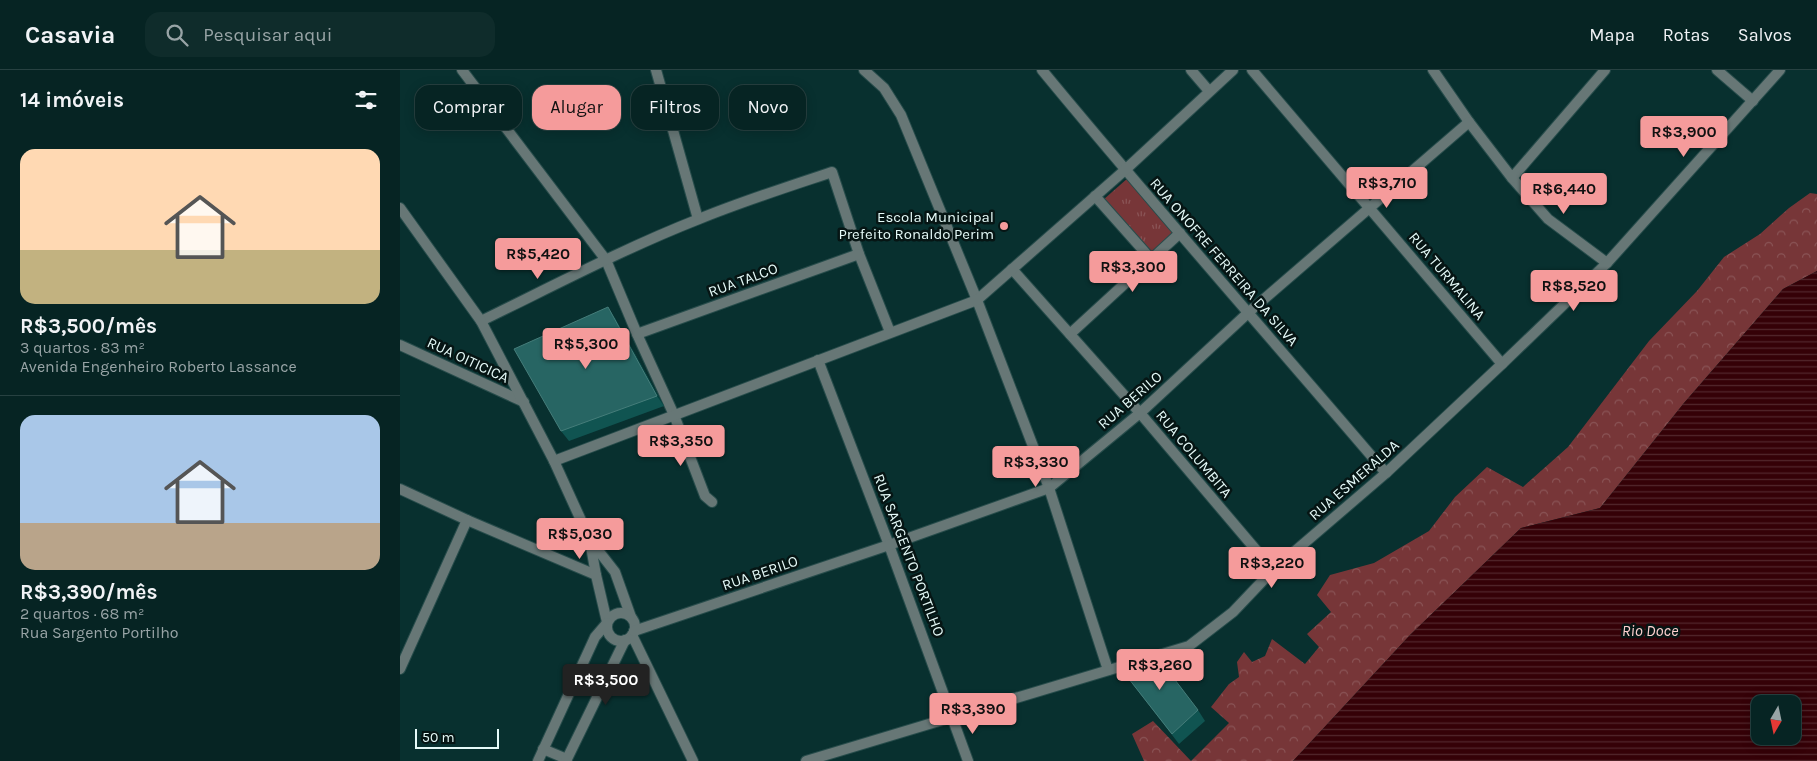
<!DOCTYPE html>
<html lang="pt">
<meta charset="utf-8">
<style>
body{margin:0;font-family:Karla,sans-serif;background:#0f2c2b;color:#f1f3f6;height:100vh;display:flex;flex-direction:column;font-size:19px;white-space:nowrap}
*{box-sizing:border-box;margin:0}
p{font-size:16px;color:#98a4a6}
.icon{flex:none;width:28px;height:28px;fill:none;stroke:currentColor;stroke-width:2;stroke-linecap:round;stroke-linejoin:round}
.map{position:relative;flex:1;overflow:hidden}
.details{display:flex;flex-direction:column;background:#062423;width:400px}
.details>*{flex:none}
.hud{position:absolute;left:15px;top:15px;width:475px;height:45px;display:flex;gap:10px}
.needle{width:32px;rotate:189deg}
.tools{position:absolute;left:1351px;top:625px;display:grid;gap:10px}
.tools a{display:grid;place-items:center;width:50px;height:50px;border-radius:10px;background:#062423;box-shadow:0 2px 12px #0003,0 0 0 1px #274141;font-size:25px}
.scale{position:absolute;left:15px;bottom:12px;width:84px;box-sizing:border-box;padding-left:5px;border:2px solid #e5faf8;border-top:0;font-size:14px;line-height:18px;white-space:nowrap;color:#e5faf8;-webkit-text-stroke:4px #061514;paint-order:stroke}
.price{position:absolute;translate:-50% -42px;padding:0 11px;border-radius:5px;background:#f59b9b;color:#111;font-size:16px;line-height:32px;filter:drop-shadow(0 1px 2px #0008)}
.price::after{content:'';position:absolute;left:50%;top:30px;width:15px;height:11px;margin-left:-8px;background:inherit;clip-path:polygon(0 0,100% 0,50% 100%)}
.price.selected{background:#222;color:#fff}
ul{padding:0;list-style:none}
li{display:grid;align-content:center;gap:10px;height:265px;padding:0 20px}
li+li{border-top:1px solid #274141}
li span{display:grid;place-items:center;height:155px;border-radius:15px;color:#555}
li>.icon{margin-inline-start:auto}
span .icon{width:90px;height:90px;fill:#fffc;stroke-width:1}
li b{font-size:21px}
h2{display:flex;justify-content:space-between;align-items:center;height:60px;padding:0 20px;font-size:21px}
.chip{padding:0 18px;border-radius:15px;background:#062423;box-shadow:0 2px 12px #0003,0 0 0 1px #274141;font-size:18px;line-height:45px}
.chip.selected{background:#f59b9b;color:#111}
header{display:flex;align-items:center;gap:30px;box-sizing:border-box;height:70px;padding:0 25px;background:#062423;border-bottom:1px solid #274141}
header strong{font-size:24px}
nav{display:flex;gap:28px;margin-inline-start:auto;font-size:18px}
.search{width:350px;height:45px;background:#0f2c2b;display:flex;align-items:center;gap:12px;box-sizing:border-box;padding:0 18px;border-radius:15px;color:#98a4a6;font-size:19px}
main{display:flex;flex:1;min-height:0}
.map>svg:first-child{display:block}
</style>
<header>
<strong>Casavia</strong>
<div class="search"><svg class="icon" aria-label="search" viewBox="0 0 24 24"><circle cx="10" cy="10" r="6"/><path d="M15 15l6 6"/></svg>Pesquisar aqui</div>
<nav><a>Mapa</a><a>Rotas</a><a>Salvos</a></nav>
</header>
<main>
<section class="details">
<h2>14 imóveis<svg class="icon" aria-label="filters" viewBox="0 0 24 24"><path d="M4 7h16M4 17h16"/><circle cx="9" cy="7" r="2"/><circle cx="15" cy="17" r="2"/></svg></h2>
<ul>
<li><span style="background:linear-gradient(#ffd9b3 65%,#c2b280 0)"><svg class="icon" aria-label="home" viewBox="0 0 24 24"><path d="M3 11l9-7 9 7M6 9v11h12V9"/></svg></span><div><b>R$3,500/mês</b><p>3 quartos · 83 m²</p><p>Avenida Engenheiro Roberto Lassance</p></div></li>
<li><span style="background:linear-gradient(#a9c7e8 70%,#b9a48a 0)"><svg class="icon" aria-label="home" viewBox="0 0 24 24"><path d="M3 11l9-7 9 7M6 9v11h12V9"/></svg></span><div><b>R$3,390/mês</b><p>2 quartos · 68 m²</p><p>Rua Sargento Portilho</p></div></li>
</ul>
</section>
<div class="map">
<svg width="1417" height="691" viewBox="0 0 1417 691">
<defs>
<pattern id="forest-crowns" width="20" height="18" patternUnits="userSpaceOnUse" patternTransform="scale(1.25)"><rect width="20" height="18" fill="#773638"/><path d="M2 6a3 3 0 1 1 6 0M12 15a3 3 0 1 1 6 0" fill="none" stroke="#8a5456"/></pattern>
<pattern id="park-tufts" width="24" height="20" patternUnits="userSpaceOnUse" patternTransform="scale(1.25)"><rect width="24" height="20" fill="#773638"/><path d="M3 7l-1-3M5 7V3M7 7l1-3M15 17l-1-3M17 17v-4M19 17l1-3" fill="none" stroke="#8a5456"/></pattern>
<pattern id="water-rules" width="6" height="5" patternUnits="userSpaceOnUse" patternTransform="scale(1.25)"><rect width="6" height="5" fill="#350107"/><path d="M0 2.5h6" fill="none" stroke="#52272c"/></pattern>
</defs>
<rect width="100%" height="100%" fill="#08302f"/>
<path fill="url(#forest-crowns)" d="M1410 123 1417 124V201L1383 219 1284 333 1200 438 1121 458 1010 565 893 691H744L732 664 753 651 791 691 829 653 811 637 829 614 839 607 837 592 844 582 852 592 865 586 872 569 905 594 919 577 907 564 931 542 917 525 930 505 974 493 1029 461 1055 427 1087 397 1123 417 1168 377 1249 271 1297 221 1324 187 1360 164 1389 138Z"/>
<path fill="url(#park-tufts)" d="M728 108 777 163 751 187 703 130Z"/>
<path fill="url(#water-rules)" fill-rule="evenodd" d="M1417 201V691H893L1010 565 1121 458 1200 438 1284 333 1383 219ZM1360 634H1392V666H1360Z"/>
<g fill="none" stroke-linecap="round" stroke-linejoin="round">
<g stroke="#274c4b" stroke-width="12">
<g id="minor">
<path d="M62 0 206 190 237 264 274 345 305 426 312 432"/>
<path d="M256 0 298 149"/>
<path d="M464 0 484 18 501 45 577 230 649 418 708 600"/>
<path d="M642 0C754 136 871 268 986 403"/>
<path d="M791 0 809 21"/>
<path d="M852 0 1102 294"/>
<path d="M1317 0 1353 31"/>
<path d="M1112 108 1148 149 1207 193"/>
<path d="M695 126 751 189"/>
<path d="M612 199 740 343 873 500"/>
<path d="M81 251C153 216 225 178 299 149 343 131 387 117 432 102L459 184 490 262"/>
<path d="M237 264 459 184"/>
<path d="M670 264 780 163"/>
<path d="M0 275 124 332"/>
<path d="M418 290 489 475 568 691"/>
<path d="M154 391 577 230 725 100 833 0"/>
<path d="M0 419 67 450 196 505"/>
<path d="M232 565 293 691"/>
<path d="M0 599 67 450"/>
<path d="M406 691 789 576 833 542 873 500 986 403 1102 294 1207 193 1380 0"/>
</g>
</g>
<g stroke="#274c4b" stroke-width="12">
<g id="tertiary">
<path d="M1033 0 1069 52 1112 108 1205 0"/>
<path d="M0 138 81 251 154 391 190 470 215 502 231 547"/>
<path d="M190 471 196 505 207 552"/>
<circle cx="221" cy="557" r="14"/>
<path d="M234 561 489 475 649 418 740 343 849 242 1069 52"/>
<path d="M143 679 167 689"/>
<path d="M138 691 195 567 207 553"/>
<path d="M166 691 225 570"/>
</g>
</g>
<use href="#minor" stroke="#677776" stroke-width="10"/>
<use href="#tertiary" stroke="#677776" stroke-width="10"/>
</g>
<g fill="#105451">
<path d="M215 248 264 336 169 371 161 361Z"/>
<path d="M718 595 798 640 805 651 779 674Z"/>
</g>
<path fill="#033e3c" d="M208 237 215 248 264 336 257 326Z"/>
<g fill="#276563" stroke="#457d7a">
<path d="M208 237 257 326 161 361 114 279Z"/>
<path d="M756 585 798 640 772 664 718 595Z"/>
</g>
<circle fill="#f59b9b" stroke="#061514" stroke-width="2" cx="604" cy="156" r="5"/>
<g text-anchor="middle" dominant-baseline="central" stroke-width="5" stroke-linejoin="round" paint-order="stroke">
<g font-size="15" fill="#e5faf8" stroke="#061514" text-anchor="end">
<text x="594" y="147">Escola Municipal<tspan x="594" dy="17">Prefeito Ronaldo Perim</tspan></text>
</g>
<g font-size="15" fill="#e5faf8" stroke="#061514">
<text transform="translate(824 192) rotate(49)">RUA ONOFRE FERREIRA DA SILVA</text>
<text transform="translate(1047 206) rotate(50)">RUA TURMALINA</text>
<text transform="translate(343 210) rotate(-20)">RUA TALCO</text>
<text transform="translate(68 290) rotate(25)">RUA OITICICA</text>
<text transform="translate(730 330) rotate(-41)">RUA BERILO</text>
<text transform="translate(794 384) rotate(50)">RUA COLUMBITA</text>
<text transform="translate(954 410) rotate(-41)">RUA ESMERALDA</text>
<text transform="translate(509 485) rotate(69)">RUA SARGENTO PORTILHO</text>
<text transform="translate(360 503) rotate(-19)">RUA BERILO</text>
</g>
<g font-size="16" font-style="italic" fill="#fed0cf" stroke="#061514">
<text x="1250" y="560">Rio Doce</text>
</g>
</g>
</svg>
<div class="tools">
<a><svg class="needle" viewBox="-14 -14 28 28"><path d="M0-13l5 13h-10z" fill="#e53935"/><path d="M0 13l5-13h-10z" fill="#98a4a6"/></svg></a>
</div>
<div class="scale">50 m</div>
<b class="price" style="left:1284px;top:88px">R$3,900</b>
<b class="price" style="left:987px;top:139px">R$3,710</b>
<b class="price" style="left:1164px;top:145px">R$6,440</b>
<b class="price" style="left:138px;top:210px">R$5,420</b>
<b class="price" style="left:733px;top:223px">R$3,300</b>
<b class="price" style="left:1174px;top:242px">R$8,520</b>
<b class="price" style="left:186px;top:300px">R$5,300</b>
<b class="price" style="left:281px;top:397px">R$3,350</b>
<b class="price" style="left:636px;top:418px">R$3,330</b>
<b class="price" style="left:180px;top:490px">R$5,030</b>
<b class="price" style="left:872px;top:519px">R$3,220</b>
<b class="price" style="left:760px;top:621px">R$3,260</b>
<b class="price selected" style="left:206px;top:636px">R$3,500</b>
<b class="price" style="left:573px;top:665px">R$3,390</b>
<div class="hud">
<a class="chip">Comprar</a>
<a class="chip selected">Alugar</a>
<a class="chip">Filtros</a>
<a class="chip">Novo</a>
</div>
</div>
</main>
